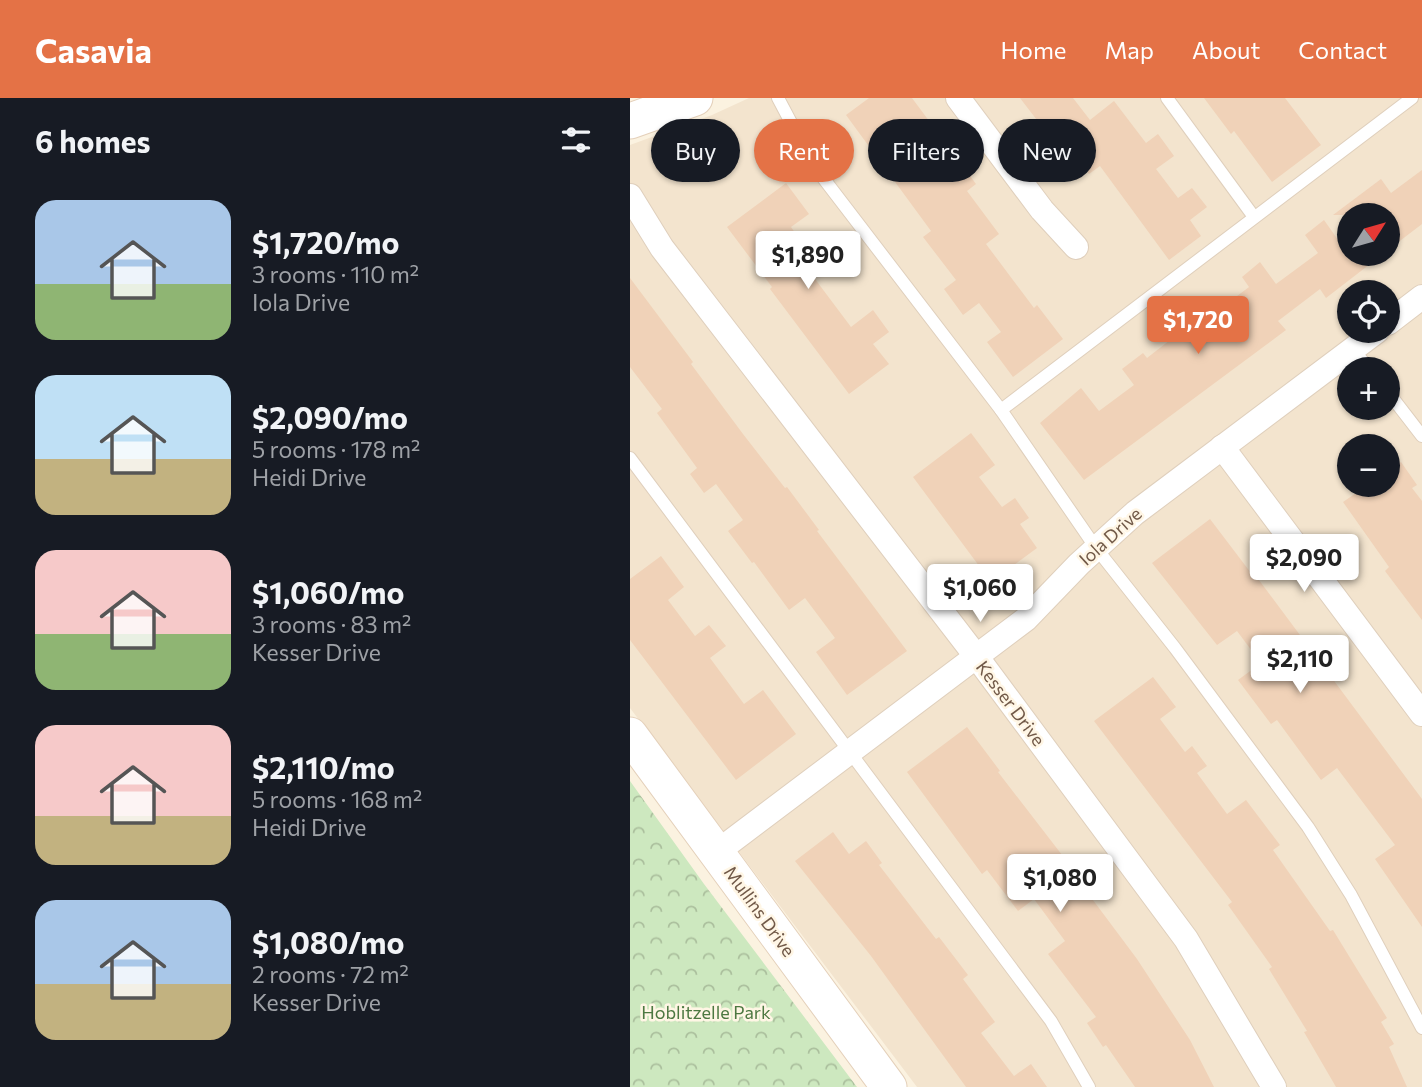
<!DOCTYPE html>
<meta charset="utf-8">
<style>
body{margin:0;font-family:Commissioner,sans-serif;background:#20242c;color:#f1f3f6;height:100vh;display:flex;flex-direction:column;font-size:26px;white-space:nowrap}
*{box-sizing:border-box;margin:0}
p{font-size:23px;color:#9ea1a6}
.icon{flex:none;width:38px;height:38px;fill:none;stroke:currentColor;stroke-width:2;stroke-linecap:round;stroke-linejoin:round}
.map{position:relative;flex:1;overflow:hidden}
.side{display:flex;flex-direction:column;background:#171b24;width:630px}
.side>*{flex:none}
.banner{position:absolute;left:21px;top:21px;width:665px;height:63px;display:flex;gap:14px}
.needle{width:46px;rotate:53deg}
.tools{position:absolute;left:707px;top:105px;display:grid;gap:14px}
.tools a{display:grid;place-items:center;width:63px;height:63px;border-radius:50%;background:#171b24;box-shadow:0 2px 5px #0004;font-size:35px}
.price{position:absolute;translate:-50% -60px;padding:0 16px;border-radius:7px;background:#fff;color:#222;font-size:23px;line-height:46px;filter:drop-shadow(0 2px 4px #0008)}
.price::after{content:'';position:absolute;left:50%;top:42px;width:21px;height:16px;margin-left:-10px;background:inherit;clip-path:polygon(0 0,100% 0,50% 100%)}
.price.active{background:#e47246;color:#fff}
ul{padding:0;list-style:none}
li{display:flex;align-items:center;gap:21px;height:175px;padding:0 35px}
li span{display:grid;place-items:center;flex:none;width:196px;height:140px;border-radius:21px;color:#555}
li>.icon{margin-inline-start:auto}
span .icon{width:84px;height:84px;fill:#fffc;stroke-width:1}
li b{font-size:30px}
h2{display:flex;justify-content:space-between;align-items:center;height:84px;padding:0 35px;font-size:30px}
.chip{padding:0 24px;border-radius:32px;background:#171b24;box-shadow:0 2px 5px #0004;font-size:24px;line-height:63px}
.chip.active{background:#e47246;color:#fff}
header{display:flex;align-items:center;gap:42px;box-sizing:border-box;height:98px;padding:0 35px;background:#e47246;color:#fff}
header strong{font-size:33px}
nav{display:flex;gap:38px;margin-inline-start:auto;font-size:24px}
main{display:flex;flex:1;min-height:0}
.map>svg:first-child{display:block}
</style>
<header>
<strong>Casavia</strong>
<nav><a>Home</a><a>Map</a><a>About</a><a>Contact</a></nav>
</header>
<main>
<section class="side">
<h2>6 homes<svg class="icon" aria-label="filters" viewBox="0 0 24 24"><path d="M4 7h16M4 17h16"/><circle cx="9" cy="7" r="2"/><circle cx="15" cy="17" r="2"/></svg></h2>
<ul>
<li><span style="background:linear-gradient(#a9c7e8 60%,#8fb573 0)"><svg class="icon" aria-label="home" viewBox="0 0 24 24"><path d="M3 11l9-7 9 7M6 9v11h12V9"/></svg></span><div><b>$1,720/mo</b><p>3 rooms · 110 m²</p><p>Iola Drive</p></div></li>
<li><span style="background:linear-gradient(#bfe0f5 60%,#c2b280 0)"><svg class="icon" aria-label="home" viewBox="0 0 24 24"><path d="M3 11l9-7 9 7M6 9v11h12V9"/></svg></span><div><b>$2,090/mo</b><p>5 rooms · 178 m²</p><p>Heidi Drive</p></div></li>
<li><span style="background:linear-gradient(#f6c9c9 60%,#8fb573 0)"><svg class="icon" aria-label="home" viewBox="0 0 24 24"><path d="M3 11l9-7 9 7M6 9v11h12V9"/></svg></span><div><b>$1,060/mo</b><p>3 rooms · 83 m²</p><p>Kesser Drive</p></div></li>
<li><span style="background:linear-gradient(#f6c9c9 65%,#c2b280 0)"><svg class="icon" aria-label="home" viewBox="0 0 24 24"><path d="M3 11l9-7 9 7M6 9v11h12V9"/></svg></span><div><b>$2,110/mo</b><p>5 rooms · 168 m²</p><p>Heidi Drive</p></div></li>
<li><span style="background:linear-gradient(#a9c7e8 60%,#c2b280 0)"><svg class="icon" aria-label="home" viewBox="0 0 24 24"><path d="M3 11l9-7 9 7M6 9v11h12V9"/></svg></span><div><b>$1,080/mo</b><p>2 rooms · 72 m²</p><p>Kesser Drive</p></div></li>
</ul>
</section>
<div class="map">
<svg width="792" height="989" viewBox="0 0 792 989">
<defs>
<pattern id="park-crowns" width="20" height="18" patternUnits="userSpaceOnUse" patternTransform="scale(1.75)"><rect width="20" height="18" fill="#cde8bf"/><path d="M2 6a3 3 0 1 1 6 0M12 15a3 3 0 1 1 6 0" fill="none" stroke="#abbf9d"/></pattern>
</defs>
<rect width="100%" height="100%" fill="#fbf2e0"/>
<path fill="#f3e4ce" fill-rule="evenodd" d="M119 0H792V989H287L0 610V47L82 17ZM719 117H758V156H719ZM719 194H758V233H719ZM719 271H758V310H719ZM719 348H758V387H719Z"/>
<path fill="url(#park-crowns)" d="M0 683 74 786 227 989H0Z"/>
<g fill="#f0d2b8">
<path d="M239 0H282L346 86 337 93 369 136 356 146 404 210 407 207 433 241 383 279 357 244 371 234 349 205 333 217 314 191 326 182 293 139 301 133 216 17Z"/>
<path d="M390 0H443L460 22 484 3 516 45 528 36 544 58 526 71 548 100 562 90 577 109 560 122 571 138 539 162 470 68 459 76 427 34 420 39Z"/>
<path d="M574 0H655L691 47 642 84 604 33 601 36Z"/>
<path d="M792 72V126L758 152V117H703L751 81 761 95Z"/>
<path d="M156 85 179 116 161 129 170 142 161 149 221 229 243 212 259 234 243 246 259 266 219 296 140 191 142 189 97 129Z"/>
<path d="M694 122 718 156H753L696 200 690 191 648 223 656 232 454 382 410 325 451 290 469 313 504 287 492 271 513 255 517 260 549 235 543 227 571 204 582 217 619 189 612 179 630 164 646 186 688 155 675 137Z"/>
<path d="M0 180 63 264 61 266 113 336 155 390 157 389 189 432 187 433 277 553 217 597 186 554 205 540 175 500 159 512 124 464 122 465 98 433 113 422 86 386 74 395 60 376 67 370 27 315 32 311 0 269Z"/>
<path d="M341 335 365 367 349 379 372 409 385 400 399 420 390 426 407 450 361 484 283 379Z"/>
<path d="M771 364 787 387 782 390 792 403V522L755 473 759 469 713 404 738 387H758V373Z"/>
<path d="M580 421 621 475 623 474 792 701V829L745 761 765 747 707 670 691 682 647 622 641 626 608 582 631 565 607 533 587 547 522 465Z"/>
<path d="M31 458 54 489 38 502 65 538 79 527 96 548 80 560 114 606 133 592 166 636 106 682 0 542V481Z"/>
<path d="M523 579 546 609 530 621 555 654 562 648 577 668 567 675 597 716 616 702 650 747 643 752 700 833 703 832 757 920 751 924 764 946 759 949 777 989H706L674 934 677 933 639 871 642 869 598 807 602 804 464 623Z"/>
<path d="M337 629 370 673 368 674 459 792 457 794 507 861 560 942 584 989H505L476 947 473 949 457 925 466 919 418 856 435 843 404 801 388 813 357 772 352 776 277 674Z"/>
<path d="M203 734 219 756 236 743 252 765 249 767 306 841 309 839 338 877 333 881 365 924 351 935 384 978 401 966 417 989H336L241 858 165 763Z"/>
</g>
<g fill="none" stroke-linecap="round" stroke-linejoin="round">
<g stroke="#dfcfbc" stroke-width="14">
<g id="lane">
<path d="M148 0 184 68 371 312 782 0"/>
<path d="M537 0 624 119"/>
<path d="M723 251 739 271"/>
<path d="M758 294 792 338"/>
<path d="M371 312 466 450 545 550 678 729 721 797 792 930"/>
<path d="M0 360 421 923 459 989"/>
</g>
</g>
<g stroke="#dfcfbc" stroke-width="26">
<g id="street">
<path d="M328 0 412 112 446 149"/>
<path d="M0 98 32 150 346 558 556 841 644 989"/>
<path d="M758 225 792 199"/>
<path d="M592 349 792 616"/>
<path d="M87 754 396 521 449 466 505 415 747 233"/>
</g>
</g>
<g stroke="#e4d0ba" stroke-width="37">
<g id="secondary">
<path d="M0 23 65 0"/>
<path d="M0 637 259 989"/>
</g>
</g>
<use href="#lane" stroke="#fff" stroke-width="12"/>
<use href="#street" stroke="#fff" stroke-width="24"/>
<use href="#secondary" stroke="#fff" stroke-width="35"/>
</g>
<g text-anchor="middle" dominant-baseline="central" stroke-width="5" stroke-linejoin="round" paint-order="stroke">
<g font-size="18" fill="#715948" stroke="#fff6e5">
<text transform="translate(480 438) rotate(-42)">Iola Drive</text>
<text transform="translate(381 605) rotate(53)">Kesser Drive</text>
<text transform="translate(130 813) rotate(54)">Mullins Drive</text>
</g>
<g font-size="18" fill="#4d7841" stroke="#fff6e5">
<text x="76" y="914">Hoblitzelle Park</text>
</g>
</g>
</svg>
<div class="tools">
<a><svg class="needle" viewBox="-14 -14 28 28"><path d="M0-13l5 13h-10z" fill="#e53935"/><path d="M0 13l5-13h-10z" fill="#9ea1a6"/></svg></a>
<a><svg class="icon" aria-label="locate" viewBox="0 0 24 24"><circle cx="12" cy="12" r="6"/><path d="M12 2v4M12 18v4M2 12h4M18 12h4"/></svg></a>
<a>+</a>
<a>−</a>
</div>
<b class="price" style="left:178px;top:193px">$1,890</b>
<b class="price active" style="left:568px;top:258px">$1,720</b>
<b class="price" style="left:674px;top:496px">$2,090</b>
<b class="price" style="left:350px;top:526px">$1,060</b>
<b class="price" style="left:670px;top:597px">$2,110</b>
<b class="price" style="left:430px;top:816px">$1,080</b>
<div class="banner">
<a class="chip">Buy</a>
<a class="chip active">Rent</a>
<a class="chip">Filters</a>
<a class="chip">New</a>
</div>
</div>
</main>
